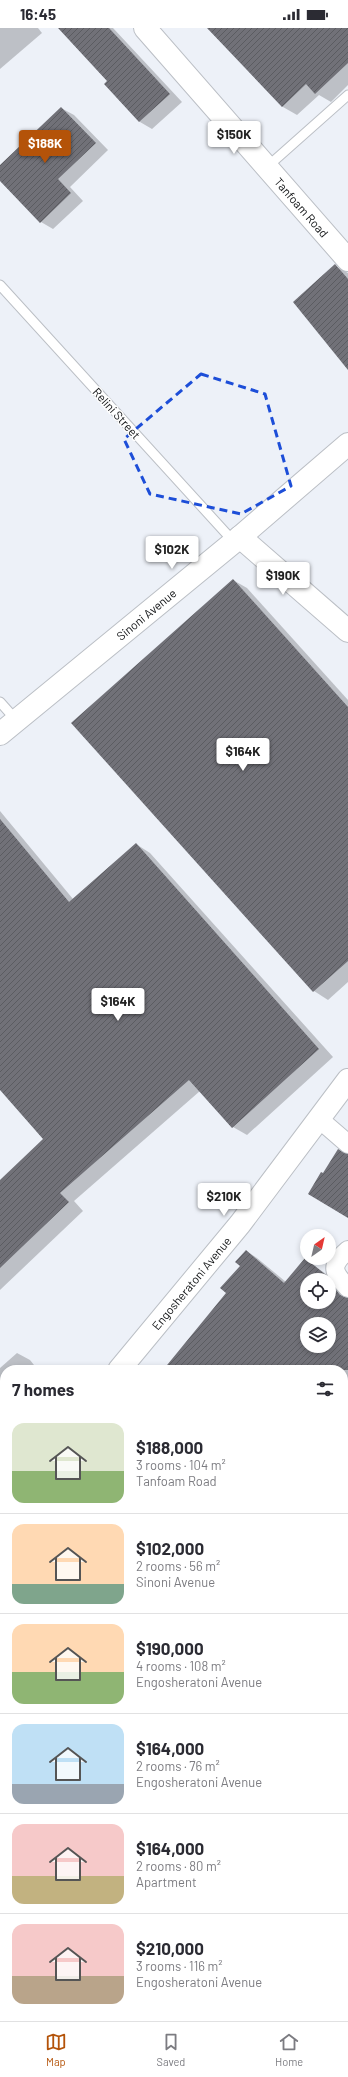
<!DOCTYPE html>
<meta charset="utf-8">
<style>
body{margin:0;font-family:Barlow,sans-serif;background:#f2f2f3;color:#2b2b33;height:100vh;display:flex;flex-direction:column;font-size:15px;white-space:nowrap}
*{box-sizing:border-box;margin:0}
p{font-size:13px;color:#7c7c81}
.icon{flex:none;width:22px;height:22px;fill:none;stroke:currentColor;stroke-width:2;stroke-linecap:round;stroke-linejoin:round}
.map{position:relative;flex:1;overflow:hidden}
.drawer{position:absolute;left:0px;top:1337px;width:348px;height:656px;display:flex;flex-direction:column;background:#fff;border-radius:16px 16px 0 0;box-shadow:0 2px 6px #0003}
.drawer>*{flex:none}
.needle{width:26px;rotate:34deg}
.controls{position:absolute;left:300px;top:1201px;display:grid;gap:8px}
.controls a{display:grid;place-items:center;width:36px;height:36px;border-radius:50%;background:#fff;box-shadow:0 2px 6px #0003;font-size:20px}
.price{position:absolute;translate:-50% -34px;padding:0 9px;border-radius:4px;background:#fff;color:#222;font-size:13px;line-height:26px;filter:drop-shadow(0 1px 2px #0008)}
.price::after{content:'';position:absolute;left:50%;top:24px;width:12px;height:9px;margin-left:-6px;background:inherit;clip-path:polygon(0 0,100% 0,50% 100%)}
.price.active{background:#b45309;color:#fff}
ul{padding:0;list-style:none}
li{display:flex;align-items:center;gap:12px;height:100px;padding:0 12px}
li+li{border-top:1px solid #e1e1e2}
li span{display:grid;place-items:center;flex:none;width:112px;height:80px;border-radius:12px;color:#555}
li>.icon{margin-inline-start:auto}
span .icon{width:48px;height:48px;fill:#fffc;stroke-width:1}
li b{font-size:17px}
h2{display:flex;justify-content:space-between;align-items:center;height:48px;padding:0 12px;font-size:17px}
.status{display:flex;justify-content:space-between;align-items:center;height:28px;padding:0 20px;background:#fff;direction:ltr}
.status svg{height:11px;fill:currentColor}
.tabs{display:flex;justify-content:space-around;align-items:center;height:56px;border-top:1px solid #e1e1e2;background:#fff;font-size:11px;color:#7c7c81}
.tabs a{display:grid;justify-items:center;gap:2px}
.tabs .active{color:#b45309}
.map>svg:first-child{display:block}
</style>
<div class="status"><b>16:45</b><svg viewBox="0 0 49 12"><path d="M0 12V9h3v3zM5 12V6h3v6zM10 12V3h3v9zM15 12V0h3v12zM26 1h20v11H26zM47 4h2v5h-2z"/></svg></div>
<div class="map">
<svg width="348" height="1993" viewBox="0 0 348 1993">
<defs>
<pattern id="building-hatch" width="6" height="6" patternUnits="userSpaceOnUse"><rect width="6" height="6" fill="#717178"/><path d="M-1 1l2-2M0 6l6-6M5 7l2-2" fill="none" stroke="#5b5c61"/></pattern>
</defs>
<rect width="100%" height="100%" fill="#edf1f8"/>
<g fill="#0003" fill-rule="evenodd">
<path d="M0 0H38L42 5 0 41Z"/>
<path d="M59 0H113L182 74 152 101 140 94 105 56 109 53Z"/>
<path d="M222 0H348V57L331 74 319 67 297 87 283 79 215 7Z"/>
<path d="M61 80 74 87 108 122 70 159 83 173 53 201 41 194 0 151V139Z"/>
<path d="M335 238 348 245V341Z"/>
<path d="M233 552 247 560 348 672V954L328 972 314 963Z"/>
<path d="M0 783 73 871 136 816 150 825 333 1029 247 1107 233 1099 200 1063 74 1173 83 1183 0 1262V1153L45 1111 0 1060Z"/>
<path d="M246 1223 257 1230 286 1254 305 1231 337 1254 348 1270V1390L343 1386V1342H164L227 1265 241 1238ZM307 1252H329V1274H307ZM307 1296H329V1318H307Z"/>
<path d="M17 1325 30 1332 38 1342H5V1401L0 1405V1340Z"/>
<path d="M348 1447V1516L343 1520V1463L348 1457 343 1454Z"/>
<path d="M348 1536V1575L343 1571V1542Z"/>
<path d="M0 1583 5 1587V1627L1 1633Z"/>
<path d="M5 1657V1688L0 1684V1664Z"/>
</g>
<g fill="url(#building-hatch)" fill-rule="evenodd">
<path d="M58 0H109L170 66 139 94 104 56 107 53Z"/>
<path d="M207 0H348V35L315 66 306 56 282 79Z"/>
<path d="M61 79 96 115 58 151 71 165 40 195 0 153V137Z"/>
<path d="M335 236 348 251V342L293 274Z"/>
<path d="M233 551 348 679V933L313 964 71 695Z"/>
<path d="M0 791 69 874 136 815 319 1021 232 1100 189 1052 60 1165 69 1174 0 1240V1152L43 1111 0 1062Z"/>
<path d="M338 1121 348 1126V1190L308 1166 321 1144 323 1145Z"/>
<path d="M246 1222 284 1255 305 1230 326 1247 328 1252H307V1274H329V1253L340 1267 348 1270V1342H163L226 1265 220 1260 240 1238 235 1234ZM307 1296H329V1318H307Z"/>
</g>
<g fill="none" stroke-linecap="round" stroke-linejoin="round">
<g stroke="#bbbfc5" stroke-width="11">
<g id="service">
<path d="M267 139 348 67"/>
<path d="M0 257 234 514"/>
<path d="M0 674 16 692"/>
</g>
</g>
<g stroke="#bbbfc5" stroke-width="20">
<g id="minor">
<path d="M318 1090 348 1116"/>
<path d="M348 1222C330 1238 332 1243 348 1260"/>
<path d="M343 1719 348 1728"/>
<path d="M0 1794 5 1799"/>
<path d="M343 1876 348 1873"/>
</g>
</g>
<g stroke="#bbbfc5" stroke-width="24">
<g id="tertiary">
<path id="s1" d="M145 0 348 232"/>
<path d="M240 509 348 603"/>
<path id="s2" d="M0 706 240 509 348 416"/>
<path id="s3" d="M119 1342 240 1196 348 1052"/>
<path d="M0 1480 5 1474"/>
</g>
</g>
<use href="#service" stroke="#fff" stroke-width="9"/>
<use href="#minor" stroke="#fff" stroke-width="18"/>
<use href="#tertiary" stroke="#fff" stroke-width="22"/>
</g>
<path fill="none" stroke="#1d4ed8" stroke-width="3" stroke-dasharray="8 5" stroke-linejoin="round" d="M201 346 265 366 291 458 241 486 150 466 124 411Z"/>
<g text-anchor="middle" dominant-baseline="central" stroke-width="3" stroke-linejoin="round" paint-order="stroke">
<g font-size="12" fill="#121416" stroke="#fefefe">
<text stroke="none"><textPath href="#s1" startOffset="238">Tanfoam Road</textPath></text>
<text transform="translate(117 385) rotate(48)">Relini Street</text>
<text stroke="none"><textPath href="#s2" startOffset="189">Sinoni Avenue</textPath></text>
<text stroke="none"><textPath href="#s3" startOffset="113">Engosheratoni Avenue</textPath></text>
</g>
</g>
</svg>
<div class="controls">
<a><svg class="needle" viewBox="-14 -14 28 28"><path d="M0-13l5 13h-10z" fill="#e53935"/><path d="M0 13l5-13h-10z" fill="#7c7c81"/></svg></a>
<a><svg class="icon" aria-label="locate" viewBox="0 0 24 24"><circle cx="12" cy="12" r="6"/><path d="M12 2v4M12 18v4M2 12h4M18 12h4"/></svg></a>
<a><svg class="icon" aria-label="layers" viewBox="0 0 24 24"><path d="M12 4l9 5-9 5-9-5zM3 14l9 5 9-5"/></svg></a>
</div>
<b class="price" style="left:234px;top:127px">$150K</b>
<b class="price active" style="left:45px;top:136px">$188K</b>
<b class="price" style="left:172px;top:542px">$102K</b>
<b class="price" style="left:283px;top:568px">$190K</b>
<b class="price" style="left:243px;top:744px">$164K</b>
<b class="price" style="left:118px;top:994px">$164K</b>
<b class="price" style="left:224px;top:1189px">$210K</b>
<section class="drawer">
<h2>7 homes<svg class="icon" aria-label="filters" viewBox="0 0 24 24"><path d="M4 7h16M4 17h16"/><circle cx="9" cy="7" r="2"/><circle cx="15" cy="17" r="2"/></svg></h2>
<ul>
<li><span style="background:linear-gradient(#dfe7d0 60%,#8fb573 0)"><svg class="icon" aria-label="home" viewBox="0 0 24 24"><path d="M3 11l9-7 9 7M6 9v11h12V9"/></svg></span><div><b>$188,000</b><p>3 rooms · 104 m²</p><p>Tanfoam Road</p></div></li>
<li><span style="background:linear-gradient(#ffd9b3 75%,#7fa58c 0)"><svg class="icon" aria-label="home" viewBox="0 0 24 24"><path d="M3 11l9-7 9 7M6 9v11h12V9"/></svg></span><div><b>$102,000</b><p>2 rooms · 56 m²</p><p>Sinoni Avenue</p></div></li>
<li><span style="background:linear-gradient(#ffd9b3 60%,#8fb573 0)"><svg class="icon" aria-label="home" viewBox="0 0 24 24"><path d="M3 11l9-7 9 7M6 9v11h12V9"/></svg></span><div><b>$190,000</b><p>4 rooms · 108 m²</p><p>Engosheratoni Avenue</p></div></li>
<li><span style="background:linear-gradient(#bfe0f5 75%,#9aa5b1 0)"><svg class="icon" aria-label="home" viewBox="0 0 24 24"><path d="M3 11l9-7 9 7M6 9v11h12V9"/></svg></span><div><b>$164,000</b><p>2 rooms · 76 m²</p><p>Engosheratoni Avenue</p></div></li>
<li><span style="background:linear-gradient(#f6c9c9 65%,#c2b280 0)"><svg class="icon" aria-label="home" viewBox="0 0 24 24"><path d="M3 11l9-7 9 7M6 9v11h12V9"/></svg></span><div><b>$164,000</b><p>2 rooms · 80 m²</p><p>Apartment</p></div></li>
<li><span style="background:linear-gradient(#f6c9c9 65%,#b9a48a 0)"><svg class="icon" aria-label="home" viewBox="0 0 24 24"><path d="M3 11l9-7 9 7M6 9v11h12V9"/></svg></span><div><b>$210,000</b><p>3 rooms · 116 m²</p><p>Engosheratoni Avenue</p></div></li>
</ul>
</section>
</div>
<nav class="tabs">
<a class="active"><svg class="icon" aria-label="map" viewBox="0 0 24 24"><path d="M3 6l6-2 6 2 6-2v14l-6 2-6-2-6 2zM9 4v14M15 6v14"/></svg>Map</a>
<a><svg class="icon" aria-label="saved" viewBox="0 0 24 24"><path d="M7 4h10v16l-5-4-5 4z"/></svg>Saved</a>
<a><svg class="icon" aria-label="home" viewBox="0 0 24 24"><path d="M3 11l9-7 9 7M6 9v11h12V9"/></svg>Home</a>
</nav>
